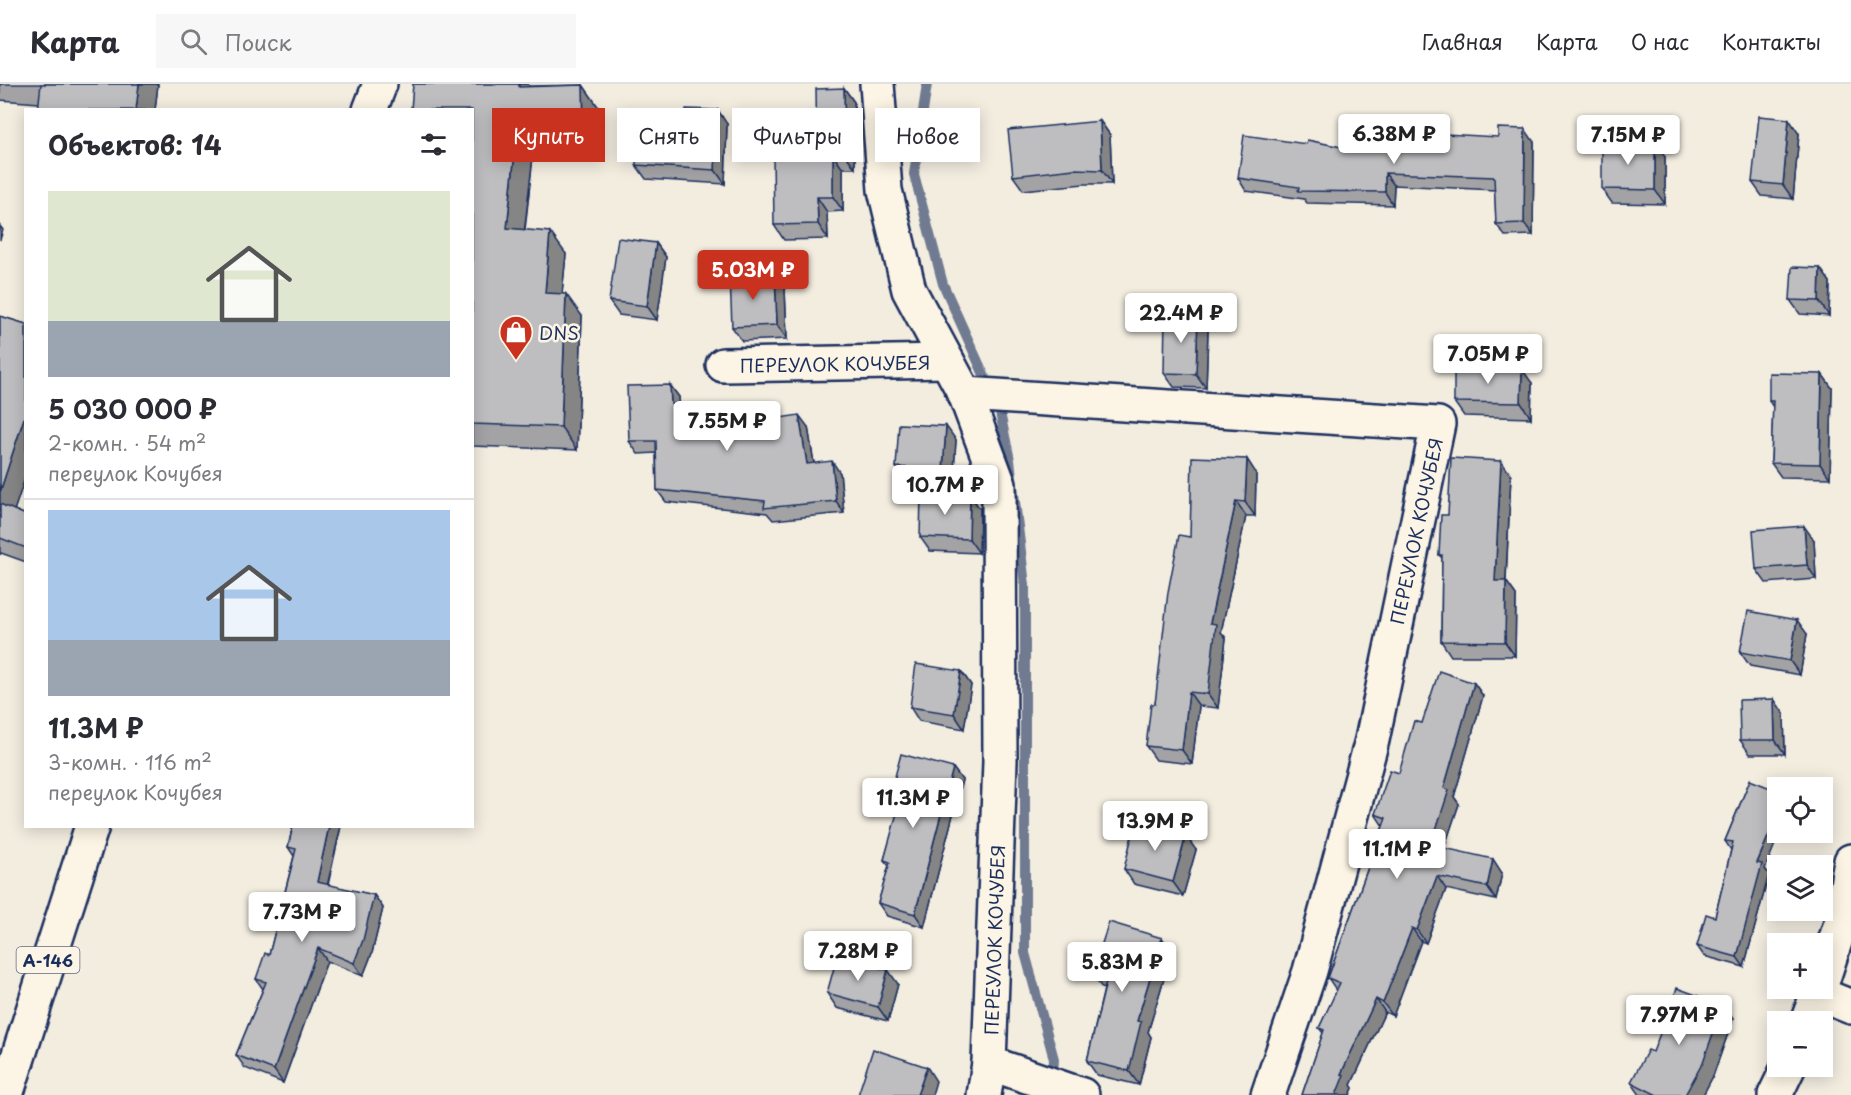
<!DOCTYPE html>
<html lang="ru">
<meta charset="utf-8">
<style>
body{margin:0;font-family:"Playpen Sans",sans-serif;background:#f7f7f7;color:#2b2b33;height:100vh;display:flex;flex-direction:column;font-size:22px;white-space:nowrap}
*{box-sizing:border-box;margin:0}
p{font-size:20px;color:#7c7c81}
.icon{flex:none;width:33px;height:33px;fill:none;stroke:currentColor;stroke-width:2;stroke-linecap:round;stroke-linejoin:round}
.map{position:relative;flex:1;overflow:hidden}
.side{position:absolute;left:24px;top:24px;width:450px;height:720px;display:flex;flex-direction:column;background:#fff;border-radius:0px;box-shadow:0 3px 15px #0003}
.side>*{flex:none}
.guide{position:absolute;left:492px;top:24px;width:570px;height:54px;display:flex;gap:12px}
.buttons{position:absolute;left:1767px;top:693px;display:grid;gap:12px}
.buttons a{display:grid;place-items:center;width:66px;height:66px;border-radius:0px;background:#fff;box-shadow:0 3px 15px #0003;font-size:30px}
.price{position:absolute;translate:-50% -51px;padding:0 14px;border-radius:6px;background:#fff;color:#222;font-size:20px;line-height:39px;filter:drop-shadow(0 2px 3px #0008)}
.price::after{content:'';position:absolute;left:50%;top:36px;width:18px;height:14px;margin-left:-9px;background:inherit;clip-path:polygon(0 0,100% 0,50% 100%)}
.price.on{background:#c8321e;color:#fff}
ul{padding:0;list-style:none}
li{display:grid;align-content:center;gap:12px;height:318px;padding:0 24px}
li+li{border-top:2px solid #e1e1e2}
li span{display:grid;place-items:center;height:186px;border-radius:0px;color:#555}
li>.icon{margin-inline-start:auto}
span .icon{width:108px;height:108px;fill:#fffc;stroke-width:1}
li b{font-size:26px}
h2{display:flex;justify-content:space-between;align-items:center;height:72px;padding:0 24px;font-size:26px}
.pill{padding:0 21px;border-radius:0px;background:#fff;box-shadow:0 3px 15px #0003;font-size:21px;line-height:54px}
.pill.on{background:#c8321e;color:#fff}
header{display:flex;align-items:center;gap:36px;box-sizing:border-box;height:84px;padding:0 30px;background:#fff;border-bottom:2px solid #e1e1e2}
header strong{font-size:28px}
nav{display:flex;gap:33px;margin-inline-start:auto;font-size:21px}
.search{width:420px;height:54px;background:#f7f7f7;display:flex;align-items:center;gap:15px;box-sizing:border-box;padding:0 21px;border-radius:0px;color:#7c7c81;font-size:22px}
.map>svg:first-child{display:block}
</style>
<header>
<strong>Карта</strong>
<div class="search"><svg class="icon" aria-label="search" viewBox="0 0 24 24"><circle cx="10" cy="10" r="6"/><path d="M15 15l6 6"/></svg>Поиск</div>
<nav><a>Главная</a><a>Карта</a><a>О нас</a><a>Контакты</a></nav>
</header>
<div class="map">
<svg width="1851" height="1011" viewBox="0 0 1851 1011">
<rect width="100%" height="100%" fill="#f3ede0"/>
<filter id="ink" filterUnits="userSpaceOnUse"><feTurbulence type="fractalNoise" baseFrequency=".0167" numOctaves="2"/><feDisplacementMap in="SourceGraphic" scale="12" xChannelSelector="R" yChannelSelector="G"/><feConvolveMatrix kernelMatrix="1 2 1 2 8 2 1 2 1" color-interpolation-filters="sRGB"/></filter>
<g filter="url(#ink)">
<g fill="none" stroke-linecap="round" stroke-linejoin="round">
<g stroke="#707a91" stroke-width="10">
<path d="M927 0 914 90 943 200 985 293"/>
<path d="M999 324 1010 376 1025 501V869L1054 975 1053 991"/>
</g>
<g stroke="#1b2f5e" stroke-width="38">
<g id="minor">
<path d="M877 0 885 106 909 206 965 310 999 401 1000 677 989 979 984 1011"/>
<path id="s1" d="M723 281 947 277"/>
<path d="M965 310 1438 340 1372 656 1310 887 1268 1011"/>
<path d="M1822 898 1841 839 1851 777"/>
<path d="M1819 910 1851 923"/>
<path d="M1807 938 1820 904"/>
<path d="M989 979 1082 1011"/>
<path d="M1775 1011 1789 982"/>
</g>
</g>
<g stroke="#1b2f5e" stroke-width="38">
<g id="highway">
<path d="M370 26 380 0"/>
<path d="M6 1011 92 742"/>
</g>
</g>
<use href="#minor" stroke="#fcf5e5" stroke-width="33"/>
<use href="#highway" stroke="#fcf5e5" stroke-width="33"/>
</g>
<g fill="#a3a3a5" stroke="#1b2f5e" stroke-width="1.5">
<path d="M0 0H158L155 26 39 19 0 16Z"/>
<path d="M413 0H528L529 2 583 1 599 24 600 70 533 72 525 146 566 170 562 209 582 232 577 366 472 362V26Z"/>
<path d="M844 4 854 18 855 84H842L843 85V127L827 128 828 155 784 156 774 141 817 71Z"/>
<path d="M1100 37 1110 51 1112 100H1084L1023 106 1013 92Z"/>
<path d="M727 40 725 100 646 95 636 81 685 47Z"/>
<path d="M1799 50 1793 115 1762 112 1752 98Z"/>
<path d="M1534 58 1533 151 1505 152 1496 140 1495 106 1394 101 1393 121 1307 119 1304 115 1246 107 1238 94 1306 60 1356 66Z"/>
<path d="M1665 73V120L1612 119 1602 105Z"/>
<path d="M656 159 666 173 657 236 619 231 609 217Z"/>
<path d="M1820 184 1830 198 1829 232 1800 230 1790 216Z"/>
<path d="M785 205 787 255 742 257 732 243Z"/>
<path d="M0 232 26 240V391L14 426 26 431V478L1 469 0 471Z"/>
<path d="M1208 246 1206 304 1174 303 1164 289Z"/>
<path d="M1822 290 1832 304 1830 394 1781 393 1771 379 1773 323 1769 317Z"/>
<path d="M1532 299 1531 334 1464 332 1454 318Z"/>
<path d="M670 301 679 313V321L747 328 754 338 808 343 814 379 840 389 844 429 773 436 767 429 666 418 657 406 656 369 638 370 629 357Z"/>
<path d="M956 356 953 400 906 397 896 383Z"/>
<path d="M1256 389 1255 432H1246L1221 548 1226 554 1218 624 1199 622 1192 680 1156 676 1146 662 1190 453Z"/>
<path d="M1511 391 1506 497 1516 511 1515 572H1451L1441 557 1442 474 1439 471 1448 431Z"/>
<path d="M970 411 980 425 979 469 930 467 920 453Z"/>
<path d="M1814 456 1816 495 1766 499 1756 485Z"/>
<path d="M1807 550 1800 591 1750 582 1740 568Z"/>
<path d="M961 587 971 601 964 645 919 637 910 623Z"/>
<path d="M1474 599 1483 612 1454 713 1459 720 1444 764 1502 789 1496 816 1446 805 1426 859 1421 857 1393 932 1385 928 1351 1001 1353 1004 1350 1011H1302L1323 949 1319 944 1337 907 1328 894 1383 742 1375 730 1399 689 1422 639Z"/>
<path d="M1784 630 1785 670H1750L1740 656Z"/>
<path d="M953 684 962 696 924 843 887 832 878 819 889 782 884 776 898 728 889 715Z"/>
<path d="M1750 696 1765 785 1769 790 1744 883 1704 872 1697 862 1715 833 1731 766 1725 757Z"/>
<path d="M293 742H341L328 801 374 811 383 824 372 869 363 892 327 877 283 999 245 984 236 971 263 905 256 895 269 871 294 772 288 763Z"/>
<path d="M1196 766 1183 812 1134 800 1124 785Z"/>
<path d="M1162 854 1172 868 1148 948 1151 953 1139 1001 1097 991 1087 977 1104 905 1102 904 1092 890Z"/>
<path d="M898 900 888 937 837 924 827 909Z"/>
<path d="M1723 921 1733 935 1713 992 1703 1011H1640L1631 998Z"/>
</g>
<g fill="#858586" stroke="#1b2f5e" stroke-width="1.5">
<path d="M139 0H158L155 26H136Z"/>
<path d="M519 0H528L536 12 519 3Z"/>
<path d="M583 1 599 24 600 70 584 47Z"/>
<path d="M844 4 854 18 855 84 845 70Z"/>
<path d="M718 26 727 40 725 100 715 86Z"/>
<path d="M1789 35 1799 50 1793 115 1783 101Z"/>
<path d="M1100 37 1110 51 1112 100 1102 86Z"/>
<path d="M1525 45 1534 58 1533 151 1524 139Z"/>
<path d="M517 49 533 72 522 167 507 144Z"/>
<path d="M1655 58 1665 73V120L1655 106Z"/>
<path d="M833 71 843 85V127L833 113Z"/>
<path d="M1385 89 1394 101 1393 121 1385 108Z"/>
<path d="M817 113 827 128 828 155 818 140Z"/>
<path d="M0 142 3 146 0 156Z"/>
<path d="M550 148 566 170 560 231 545 209Z"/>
<path d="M656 159 666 173 657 236 647 222Z"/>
<path d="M1820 184 1830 198 1829 232 1819 217Z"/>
<path d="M775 191 785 205 787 255 777 241Z"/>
<path d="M566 210 582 232 577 366 561 343Z"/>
<path d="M1198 231 1208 246 1206 304 1196 290Z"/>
<path d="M1522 285 1532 299 1531 334 1521 319Z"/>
<path d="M1822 290 1832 304 1830 394 1820 380Z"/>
<path d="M670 301 679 313 680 332 671 320Z"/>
<path d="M26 328V391L10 439 0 424V408Z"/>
<path d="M747 328 756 340 746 339Z"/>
<path d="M799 331 808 343 816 392 807 380Z"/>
<path d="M946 342 956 356 953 400 943 386Z"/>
<path d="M1247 375 1256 389 1255 432 1245 418Z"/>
<path d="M832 377 840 389 844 429 836 417Z"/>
<path d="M1501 377 1511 391 1505 511 1495 497Z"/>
<path d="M970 411 980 425 979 469 969 455Z"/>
<path d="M1236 417 1246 432 1221 548 1226 554 1218 624 1208 610 1210 539Z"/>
<path d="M1804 442 1814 456 1816 495 1807 481Z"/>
<path d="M1506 497 1516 511 1515 572 1505 558Z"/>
<path d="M1797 536 1807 550 1800 591 1790 577Z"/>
<path d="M961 587 971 601 964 645 954 630Z"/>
<path d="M1474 599 1483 612 1454 713 1459 720 1441 774 1431 761 1444 704Z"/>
<path d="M1189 608 1199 622 1192 680 1182 666Z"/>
<path d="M1774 615 1784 630 1785 670 1775 656Z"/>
<path d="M953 684 962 696 924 843 915 830Z"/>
<path d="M1778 729V748H1780L1765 785 1769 790 1744 883 1737 873 1757 779Z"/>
<path d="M329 742H341L325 811 317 798Z"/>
<path d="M1186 752 1196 766 1183 812 1173 798Z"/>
<path d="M1493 775 1502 789 1496 816 1487 803Z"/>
<path d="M1437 792 1446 805 1426 859 1417 846Z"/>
<path d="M374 811 383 824 372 869 363 892 354 879Z"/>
<path d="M1412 844 1421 857 1393 932 1383 919Z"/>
<path d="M1162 854 1172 868 1148 948 1151 953 1139 1001 1129 987 1137 937Z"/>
<path d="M318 864 327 877 283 999 274 986Z"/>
<path d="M888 886 898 900 888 937 878 923Z"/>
<path d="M1376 915 1385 928 1351 1001 1353 1004 1350 1011H1336L1341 990Z"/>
<path d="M1723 921 1733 935 1713 992 1703 1011H1685Z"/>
<path d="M927 983 936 997 932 1011H917Z"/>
</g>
<g fill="#bebec0" stroke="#1b2f5e" stroke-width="1.5">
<path d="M41 0H139L136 26H38Z"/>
<path d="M413 0H519V3L583 1 584 47 517 49 507 144 550 148 545 209 566 210 561 343 472 340V26H411Z"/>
<path d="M844 4 845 70 817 71 816 5Z"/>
<path d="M686 25 718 26 715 86 636 81 638 45 685 47Z"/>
<path d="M1759 32 1789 35 1783 101 1752 98Z"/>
<path d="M1100 37 1102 86 1074 85 1013 92 1008 46Z"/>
<path d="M1498 44 1525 45 1524 139 1496 140 1494 93 1385 89V108L1298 107 1299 103 1238 94 1244 51 1306 60 1307 56 1356 66 1357 57H1427V49L1498 53Z"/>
<path d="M1602 57 1655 58V106L1602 105Z"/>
<path d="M833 71V113H817L818 140 774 141 773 72Z"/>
<path d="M618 154 656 159 647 222 609 217Z"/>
<path d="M1792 183 1820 184 1819 217 1790 216Z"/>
<path d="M775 191 777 241 732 243 730 193Z"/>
<path d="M1165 231H1198L1196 290 1164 289Z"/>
<path d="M0 232 26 240V328L0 408Z"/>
<path d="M1454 284 1522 285 1521 319 1454 318Z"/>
<path d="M1769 289 1822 290 1820 380 1771 379 1773 317H1769Z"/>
<path d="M670 301 671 320 747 328 746 339 799 331 807 380 832 377 836 417 764 424 765 417 657 406 656 357H629L627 302Z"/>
<path d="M899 340 946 342 943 386 896 383Z"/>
<path d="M1192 373 1247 375 1245 418 1236 417 1210 539 1216 540 1208 610 1189 608 1182 666 1146 662 1151 620H1155L1168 508 1179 451 1190 453Z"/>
<path d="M1451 374 1501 377 1495 497H1506L1505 558 1441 557 1442 471H1439L1441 431H1448Z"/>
<path d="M921 410 970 411 969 455 920 453Z"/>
<path d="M0 420 26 431V464L0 454Z"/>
<path d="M1804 442 1807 481 1756 485 1753 446Z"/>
<path d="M1748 527 1797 536 1790 577 1740 568Z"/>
<path d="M916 580 961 587 954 630 910 623Z"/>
<path d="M1439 587 1474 599 1444 704 1449 706 1431 761 1493 775 1487 803 1437 792 1417 846 1412 844 1383 919 1376 915 1341 990 1344 991 1336 1011H1302L1324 946 1319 944 1340 899 1328 894 1386 734 1375 730 1390 686 1399 689 1414 637 1422 639Z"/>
<path d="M1774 615 1775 656H1740L1739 616Z"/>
<path d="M901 670 953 684 915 830 878 819 890 778 884 776 900 718 889 715Z"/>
<path d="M1750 696 1778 707V729L1757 779 1762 780 1737 873 1697 862 1706 830 1715 833 1733 758 1725 757Z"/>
<path d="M1135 739 1186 752 1173 798 1124 785Z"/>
<path d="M293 742H329L317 798 374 811 363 856 354 879 318 864 274 986 236 971 266 898 256 895 265 869 269 871 296 765 288 763Z"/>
<path d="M1109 838 1162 854 1137 937 1141 938 1129 987 1087 977 1107 894 1092 890Z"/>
<path d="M837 873 888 886 878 923 827 909Z"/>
<path d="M1677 904 1723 921 1703 978 1685 1011H1657L1631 998 1648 966 1653 968Z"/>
<path d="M873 965 927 983 917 1011H858Z"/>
</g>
</g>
<defs>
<g id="shop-pin" transform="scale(1.725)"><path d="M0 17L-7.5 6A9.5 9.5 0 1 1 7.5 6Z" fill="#c8321e" stroke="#fcf5e5"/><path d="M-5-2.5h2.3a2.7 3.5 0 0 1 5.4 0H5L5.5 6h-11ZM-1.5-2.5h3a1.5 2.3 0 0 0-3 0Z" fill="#fff"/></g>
</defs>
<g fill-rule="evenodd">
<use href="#shop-pin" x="516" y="248"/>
</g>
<g text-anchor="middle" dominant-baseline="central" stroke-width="5" stroke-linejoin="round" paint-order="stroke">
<rect fill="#fcf5e5" stroke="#5e6a86" stroke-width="1.5" x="16.5" y="863" width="63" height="26" rx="4.5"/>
<g font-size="16" font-weight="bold" fill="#1b2f5e">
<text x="48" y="876">А-146</text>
</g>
<g font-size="18" fill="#1b2f5e" stroke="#fcf5e5" text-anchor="start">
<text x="539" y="248">DNS</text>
</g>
<g font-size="18" fill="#1b2f5e" stroke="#fcf5e5">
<text stroke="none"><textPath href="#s1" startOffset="112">ПЕРЕУЛОК КОЧУБЕЯ</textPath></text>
<text transform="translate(1416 447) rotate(-78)">ПЕРЕУЛОК КОЧУБЕЯ</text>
<text transform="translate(994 856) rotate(-88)">ПЕРЕУЛОК КОЧУБЕЯ</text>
</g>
</g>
</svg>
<div class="buttons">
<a><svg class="icon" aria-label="locate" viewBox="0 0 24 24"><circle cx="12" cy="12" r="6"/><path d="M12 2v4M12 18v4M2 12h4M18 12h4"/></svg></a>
<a><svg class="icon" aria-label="layers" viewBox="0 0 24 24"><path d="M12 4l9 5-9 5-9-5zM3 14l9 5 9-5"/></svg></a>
<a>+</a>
<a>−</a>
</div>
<b class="price" style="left:1394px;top:81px">6.38M ₽</b>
<b class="price" style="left:1628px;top:82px">7.15M ₽</b>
<b class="price on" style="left:753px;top:217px">5.03M ₽</b>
<b class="price" style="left:1181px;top:260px">22.4M ₽</b>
<b class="price" style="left:1488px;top:301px">7.05M ₽</b>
<b class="price" style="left:727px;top:368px">7.55M ₽</b>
<b class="price" style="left:945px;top:432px">10.7M ₽</b>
<b class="price" style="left:913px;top:745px">11.3M ₽</b>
<b class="price" style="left:1155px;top:768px">13.9M ₽</b>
<b class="price" style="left:1397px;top:796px">11.1M ₽</b>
<b class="price" style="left:302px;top:859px">7.73M ₽</b>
<b class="price" style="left:858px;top:898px">7.28M ₽</b>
<b class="price" style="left:1122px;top:909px">5.83M ₽</b>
<b class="price" style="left:1679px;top:962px">7.97M ₽</b>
<div class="guide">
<a class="pill on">Купить</a>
<a class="pill">Снять</a>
<a class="pill">Фильтры</a>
<a class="pill">Новое</a>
</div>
<section class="side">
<h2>Объектов: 14<svg class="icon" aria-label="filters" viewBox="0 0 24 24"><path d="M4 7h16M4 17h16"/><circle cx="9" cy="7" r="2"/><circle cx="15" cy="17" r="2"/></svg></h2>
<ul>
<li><span style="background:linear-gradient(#dfe7d0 70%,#9aa5b1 0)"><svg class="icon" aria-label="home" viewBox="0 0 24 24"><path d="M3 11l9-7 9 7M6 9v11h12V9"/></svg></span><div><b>5 030 000 ₽</b><p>2-комн. · 54 m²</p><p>переулок Кочубея</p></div></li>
<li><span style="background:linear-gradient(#a9c7e8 70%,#9aa5b1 0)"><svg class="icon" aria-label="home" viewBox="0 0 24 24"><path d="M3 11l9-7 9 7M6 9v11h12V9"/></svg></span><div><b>11.3M ₽</b><p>3-комн. · 116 m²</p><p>переулок Кочубея</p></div></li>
</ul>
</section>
</div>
